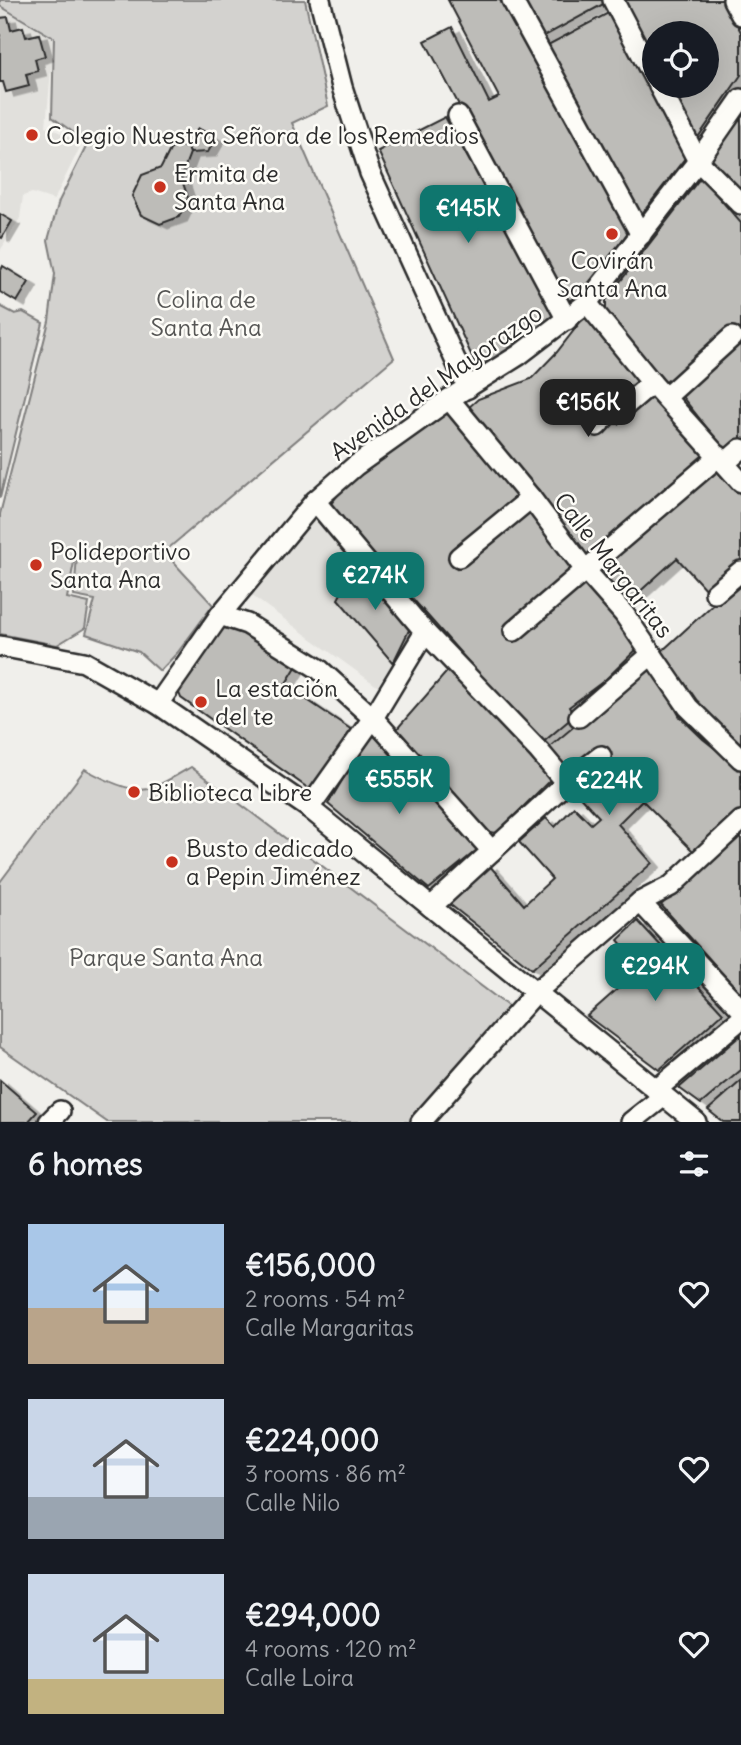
<!DOCTYPE html>
<meta charset="utf-8">
<style>
body{margin:0;font-family:Delius,sans-serif;background:#242831;color:#f1f3f6;height:100vh;display:flex;flex-direction:column;font-size:26px;white-space:nowrap}
*{box-sizing:border-box;margin:0}
p{font-size:23px;color:#9ea1a6}
.icon{flex:none;width:38px;height:38px;fill:none;stroke:currentColor;stroke-width:2;stroke-linecap:round;stroke-linejoin:round}
.map{position:relative;height:1122px;overflow:hidden}
.side{display:flex;flex-direction:column;background:#171b24;flex:1}
.side>*{flex:none}
.fabs{position:absolute;left:642px;top:21px;display:grid;gap:14px}
.fabs a{display:grid;place-items:center;width:77px;height:77px;border-radius:50%;background:#171b24;box-shadow:0 7px 28px #0002;font-size:35px}
.price{position:absolute;translate:-50% -60px;padding:0 16px;border-radius:14px;background:#0f766e;color:#fff;font-size:23px;line-height:46px;filter:drop-shadow(0 2px 4px #0008)}
.price::after{content:'';position:absolute;left:50%;top:42px;width:21px;height:16px;margin-left:-10px;background:inherit;clip-path:polygon(0 0,100% 0,50% 100%)}
.price.current{background:#222;color:#fff}
ul{padding:0;list-style:none}
li{display:flex;align-items:center;gap:21px;height:175px;padding:0 28px}
li span{display:grid;place-items:center;flex:none;width:196px;height:140px;border-radius:0px;color:#555}
li>.icon{margin-inline-start:auto}
span .icon{width:84px;height:84px;fill:#fffc;stroke-width:1}
li b{font-size:30px}
h2{display:flex;justify-content:space-between;align-items:center;height:84px;padding:0 28px;font-size:30px}
.map>svg:first-child{display:block}
</style>
<div class="map">
<svg width="741" height="1122" viewBox="0 0 741 1122">
<defs>
<filter id="shadow"><feDropShadow dx="8" dy="4.5" stdDeviation="0" flood-color="#0004"/></filter>
</defs>
<rect width="100%" height="100%" fill="#f0efeb"/>
<filter id="ink" filterUnits="userSpaceOnUse"><feTurbulence type="fractalNoise" baseFrequency=".0143" numOctaves="2"/><feDisplacementMap in="SourceGraphic" scale="14" xChannelSelector="R" yChannelSelector="G"/><feConvolveMatrix kernelMatrix="1 2 1 2 8 2 1 2 1" color-interpolation-filters="sRGB"/></filter>
<g filter="url(#ink)">
<g fill="#e1e0dc">
<path d="M0 6 54 38 46 126 82 143 54 200 32 193 23 196 20 218 0 251Z"/>
<path d="M311 513 356 567 339 600 393 663 377 686 248 593Z"/>
</g>
<g fill="#d3d2cf" stroke="#7f7e7d" stroke-width="2">
<path d="M0 0H305L328 106 292 123 394 358 164 552 213 605 178 652 160 671 139 652 86 634 95 600 74 596 78 542 67 598 89 603 85 628 57 645 0 634V514L49 321 55 274 48 240 59 201 88 143 52 117 54 38 0 6Z"/>
<path d="M0 306 15 314 23 312 43 323 0 498Z"/>
<path d="M191 767 517 1013 411 1122H107L0 1047V882L85 769C101 778 134 795 152 788 166 782 179 774 191 767Z"/>
</g>
<g fill="#bdbcb8" stroke="#2b2b2b" stroke-width="2" filter="url(#shadow)">
<path d="M448 0H500L628 232 589 291 564 303 425 41 452 27 489 102 499 97Z"/>
<path d="M520 0H608L609 1 541 38Z"/>
<path d="M621 0H724L741 32V75L694 143 665 86H707V33H654V66Z"/>
<path d="M612 11 689 153 637 220 544 47Z"/>
<path d="M8 17 11 30 23 27 26 37 39 34 45 56 35 59 38 71 26 74 29 86 6 92 3 82H0V18Z"/>
<path d="M741 112V194L708 160Z"/>
<path d="M445 117 560 320 480 374 378 151Z"/>
<path d="M198 128 216 138 208 152 190 153 188 149Z"/>
<path d="M178 144 188 149 190 153 181 177 188 198 179 217 160 224 141 215 132 196 142 175 161 168 170 150Z"/>
<path d="M701 177 741 223V442L727 453 680 394 666 386 606 311V300Z"/>
<path d="M0 214 12 221 2 238 0 237Z"/>
<path d="M3 266 29 282 17 302 0 292V272Z"/>
<path d="M585 316 642 382 616 407 606 424H619L649 392 707 458 586 557 468 408 478 399 531 379 557 352Z"/>
<path d="M452 410 520 497 448 558 457 568 530 505 641 645 605 680 569 707 574 716 541 744 330 505 361 466Z"/>
<path d="M717 465 741 495V561L707 591 677 558 625 605 599 570Z"/>
<path d="M358 562 411 626 393 663 338 599Z"/>
<path d="M741 579V747L701 709 661 652Z"/>
<path d="M225 622 296 667 285 685 352 730 312 791 181 698 177 688Z"/>
<path d="M650 663 680 717 703 739 741 769V810L696 854 642 800 618 824 652 863 532 969 448 903 489 865 524 905 552 879 519 842 546 818 555 827 574 807 591 824 599 817 573 789 568 771 547 749Z"/>
<path d="M451 667 550 780 497 833 482 831 396 730Z"/>
<path d="M371 732 477 850 429 889 328 804Z"/>
<path d="M741 835V994L661 905Z"/>
<path d="M638 921 723 1013 659 1070 587 1016 641 968 618 940Z"/>
<path d="M741 1035V1070L701 1104 679 1088Z"/>
<path d="M0 1080 37 1112 28 1122H0Z"/>
<path d="M741 1081V1122H723L708 1110Z"/>
</g>
<g fill="none" stroke-linecap="round" stroke-linejoin="round">
<g stroke="#2b2b2b" stroke-width="24">
<g id="minor">
<path d="M320 0 342 87 370 173 468 388"/>
<path d="M512 0 641 235"/>
<path d="M613 0 654 78"/>
<path d="M733 0 741 15"/>
<path d="M659 86 698 161 741 204"/>
<path d="M458 116 567 320"/>
<path d="M587 303 652 383 741 482"/>
<path d="M666 397 732 337"/>
<path d="M449 399 531 498 586 571 624 614 688 707 741 759"/>
<path d="M597 426 608 414 619 411 652 383"/>
<path d="M725 463 741 449"/>
<path d="M315 501 425 632 539 751 566 783"/>
<path d="M459 557 531 498"/>
<path d="M715 593 741 571"/>
<path d="M220 615 247 624 319 669 373 718 492 851"/>
<path d="M514 631 719 456"/>
<path d="M0 646 84 662 158 704 309 808 696 1122"/>
<path d="M158 704 220 615 315 501 355 466 449 399 519 355 587 303 698 161 741 99"/>
<path d="M579 717 652 654"/>
<path d="M309 808 373 718 425 632"/>
<path d="M640 902 741 1009"/>
<path d="M431 907 566 783 601 756"/>
<path d="M656 1090 741 1019"/>
<path d="M49 1122 60 1111"/>
<path d="M421 1122 536 992 640 902 671 886 741 821"/>
<path d="M631 1122 664 1096"/>
</g>
</g>
<use href="#minor" stroke="#fdfcf7" stroke-width="19"/>
</g>
</g>
<g fill="#c8321e" stroke="#fdfcf7" stroke-width="2.5">
<circle cx="32" cy="135" r="7"/>
<circle cx="160" cy="187" r="7"/>
<circle cx="612" cy="234" r="7"/>
<circle cx="36" cy="565" r="7"/>
<circle cx="201" cy="702" r="7"/>
<circle cx="134" cy="792" r="7"/>
<circle cx="172" cy="862" r="7"/>
</g>
<g text-anchor="middle" dominant-baseline="central" stroke-width="5" stroke-linejoin="round" paint-order="stroke">
<g font-size="24" fill="#2b2b2b" stroke="#fdfcf7" text-anchor="start">
<text x="46" y="135">Colegio Nuestra Señora de los Remedios</text>
<text x="174" y="173">Ermita de<tspan x="174" dy="28">Santa Ana</tspan></text>
<text x="612" y="260" text-anchor="middle">Covirán<tspan x="612" dy="28">Santa Ana</tspan></text>
<text x="50" y="551">Polideportivo<tspan x="50" dy="28">Santa Ana</tspan></text>
<text x="215" y="688">La estación<tspan x="215" dy="28">del te</tspan></text>
<text x="148" y="792">Biblioteca Libre</text>
<text x="186" y="848">Busto dedicado<tspan x="186" dy="28">a Pepin Jiménez</tspan></text>
</g>
<g font-size="24" fill="#555554" stroke="#fdfcf7">
<text x="206" y="299">Colina de<tspan x="206" dy="28">Santa Ana</tspan></text>
<text x="166" y="957">Parque Santa Ana</text>
</g>
<g font-size="24" fill="#2b2b2b" stroke="#fdfcf7">
<text transform="translate(436 382) rotate(-35)">Avenida del Mayorazgo</text>
<text transform="translate(614 565) rotate(52)">Calle Margaritas</text>
</g>
</g>
</svg>
<div class="fabs">
<a><svg class="icon" aria-label="locate" viewBox="0 0 24 24"><circle cx="12" cy="12" r="6"/><path d="M12 2v4M12 18v4M2 12h4M18 12h4"/></svg></a>
</div>
<b class="price" style="left:468px;top:245px">€145K</b>
<b class="price current" style="left:588px;top:439px">€156K</b>
<b class="price" style="left:375px;top:612px">€274K</b>
<b class="price" style="left:399px;top:816px">€555K</b>
<b class="price" style="left:609px;top:817px">€224K</b>
<b class="price" style="left:655px;top:1003px">€294K</b>
</div>
<section class="side">
<h2>6 homes<svg class="icon" aria-label="filters" viewBox="0 0 24 24"><path d="M4 7h16M4 17h16"/><circle cx="9" cy="7" r="2"/><circle cx="15" cy="17" r="2"/></svg></h2>
<ul>
<li><span style="background:linear-gradient(#a9c7e8 60%,#b9a48a 0)"><svg class="icon" aria-label="home" viewBox="0 0 24 24"><path d="M3 11l9-7 9 7M6 9v11h12V9"/></svg></span><div><b>€156,000</b><p>2 rooms · 54 m²</p><p>Calle Margaritas</p></div><svg class="icon" aria-label="heart" viewBox="0 0 24 24"><path d="M12 20l-8-8c-3-5 5-10 8-4 3-6 11-1 8 4z"/></svg></li>
<li><span style="background:linear-gradient(#c9d6e8 70%,#9aa5b1 0)"><svg class="icon" aria-label="home" viewBox="0 0 24 24"><path d="M3 11l9-7 9 7M6 9v11h12V9"/></svg></span><div><b>€224,000</b><p>3 rooms · 86 m²</p><p>Calle Nilo</p></div><svg class="icon" aria-label="heart" viewBox="0 0 24 24"><path d="M12 20l-8-8c-3-5 5-10 8-4 3-6 11-1 8 4z"/></svg></li>
<li><span style="background:linear-gradient(#c9d6e8 75%,#c2b280 0)"><svg class="icon" aria-label="home" viewBox="0 0 24 24"><path d="M3 11l9-7 9 7M6 9v11h12V9"/></svg></span><div><b>€294,000</b><p>4 rooms · 120 m²</p><p>Calle Loira</p></div><svg class="icon" aria-label="heart" viewBox="0 0 24 24"><path d="M12 20l-8-8c-3-5 5-10 8-4 3-6 11-1 8 4z"/></svg></li>
</ul>
</section>
